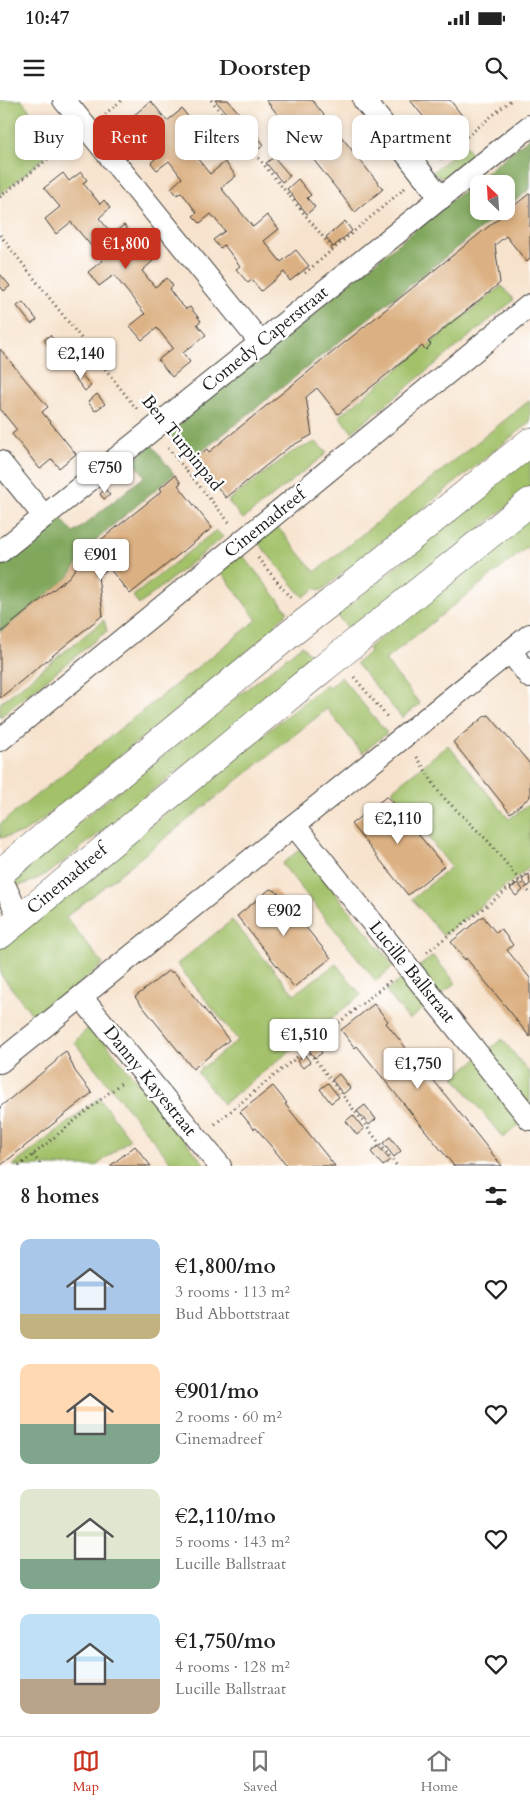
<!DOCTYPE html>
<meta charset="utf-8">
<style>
body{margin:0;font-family:Cardo,serif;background:#f6f6f6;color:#222;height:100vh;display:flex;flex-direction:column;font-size:19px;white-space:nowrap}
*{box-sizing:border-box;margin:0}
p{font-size:16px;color:#767676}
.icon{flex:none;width:28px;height:28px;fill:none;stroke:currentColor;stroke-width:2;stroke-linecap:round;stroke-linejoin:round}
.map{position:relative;height:1066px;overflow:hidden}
.sheet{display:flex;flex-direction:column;background:#fff;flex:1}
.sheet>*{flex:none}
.hud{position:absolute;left:15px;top:15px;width:500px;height:45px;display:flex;gap:10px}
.needle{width:32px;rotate:335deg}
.controls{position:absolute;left:470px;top:75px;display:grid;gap:10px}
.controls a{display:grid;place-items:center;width:45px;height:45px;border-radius:10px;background:#fff;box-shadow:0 2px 8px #0003;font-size:25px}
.price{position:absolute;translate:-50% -42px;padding:0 11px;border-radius:5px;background:#fff;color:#222;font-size:16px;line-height:32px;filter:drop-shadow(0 1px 2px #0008)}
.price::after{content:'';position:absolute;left:50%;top:30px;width:15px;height:11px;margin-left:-8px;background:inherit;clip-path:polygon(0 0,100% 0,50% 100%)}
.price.current{background:#c8321e;color:#fff}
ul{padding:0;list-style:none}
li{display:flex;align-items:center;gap:15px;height:125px;padding:0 20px}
li span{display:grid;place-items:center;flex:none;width:140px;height:100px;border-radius:10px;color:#555}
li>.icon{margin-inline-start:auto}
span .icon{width:60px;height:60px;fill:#fffc;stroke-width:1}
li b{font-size:21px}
h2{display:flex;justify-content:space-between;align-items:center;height:60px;padding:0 20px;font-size:21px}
.chip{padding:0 18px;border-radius:10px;background:#fff;box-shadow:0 2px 8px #0003;font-size:18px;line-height:45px}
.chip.current{background:#c8321e;color:#fff}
.status{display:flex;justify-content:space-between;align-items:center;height:35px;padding:0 25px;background:#fff;direction:ltr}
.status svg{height:14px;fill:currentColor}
header{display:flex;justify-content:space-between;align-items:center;height:65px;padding:0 20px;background:#fff;font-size:22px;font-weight:800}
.tabs{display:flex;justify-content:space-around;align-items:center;height:70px;border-top:1px solid #e0e0e0;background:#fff;font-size:14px;color:#767676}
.tabs a{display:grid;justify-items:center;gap:2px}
.tabs .current{color:#c8321e}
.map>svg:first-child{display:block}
</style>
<div class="status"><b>10:47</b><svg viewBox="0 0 49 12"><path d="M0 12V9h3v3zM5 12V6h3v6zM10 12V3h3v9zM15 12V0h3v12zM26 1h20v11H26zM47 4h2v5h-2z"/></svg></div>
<header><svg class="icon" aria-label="menu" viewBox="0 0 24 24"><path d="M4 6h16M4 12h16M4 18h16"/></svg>Doorstep<svg class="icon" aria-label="search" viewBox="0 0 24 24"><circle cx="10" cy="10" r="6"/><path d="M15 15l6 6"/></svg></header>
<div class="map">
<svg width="530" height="1066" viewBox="0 0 530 1066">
<rect width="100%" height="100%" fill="#fff"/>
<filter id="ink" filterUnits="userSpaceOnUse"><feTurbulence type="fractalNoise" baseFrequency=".02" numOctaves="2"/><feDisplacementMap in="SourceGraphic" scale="10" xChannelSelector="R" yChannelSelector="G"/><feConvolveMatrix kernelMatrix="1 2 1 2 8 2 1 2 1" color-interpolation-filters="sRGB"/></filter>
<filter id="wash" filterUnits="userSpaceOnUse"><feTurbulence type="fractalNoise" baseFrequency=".0096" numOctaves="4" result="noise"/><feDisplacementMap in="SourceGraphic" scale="20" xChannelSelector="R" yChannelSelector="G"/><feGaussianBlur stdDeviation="1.12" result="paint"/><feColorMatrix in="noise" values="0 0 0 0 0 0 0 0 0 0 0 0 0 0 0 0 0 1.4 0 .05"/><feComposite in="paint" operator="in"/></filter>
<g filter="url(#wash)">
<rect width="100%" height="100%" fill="#f7e3cd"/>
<g fill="#a2c169" stroke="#5f6e42">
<path d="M0 0H21L60 44 0 95Z"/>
<path d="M465 45 473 56 445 79 431 73Z"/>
<path d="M502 186 514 200 352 332 339 316Z"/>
<path d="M530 300V322L321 491 316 488 303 497 256 440 276 425 315 472Z"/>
<path d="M316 342 327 353 243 419 228 401 292 352Z"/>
<path d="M530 357V388L351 533 337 515Z"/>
<path d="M530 418V445L385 560 420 604 402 618 356 563 370 552 368 548Z"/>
<path d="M216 430 223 437 139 505 133 496Z"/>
<path d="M241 453 288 512 275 524 277 527 42 720 23 733 0 738V724L257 520 219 469Z"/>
<path d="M104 520 107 531 0 617V603Z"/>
<path d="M302 545 315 561 57 767C44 776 33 782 18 786L13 783 14 774Z"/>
<path d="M341 577 387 633 362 653 327 609 66 817 103 864 36 919 0 874V846L325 585 330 587Z"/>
<path d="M448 645 509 719 530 704V767L443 836 412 799 451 767 392 690Z"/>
<path d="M300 749 394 866 376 881 282 764Z"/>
<path d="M232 820 294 894 336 864 361 895 223 1004 197 972 238 940 177 864Z"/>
<path d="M433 856 456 883 409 920 386 891Z"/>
<path d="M91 925 206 1066H174L74 942Z"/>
<path d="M502 939 530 973V1016L503 1038 454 977Z"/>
<path d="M99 998 130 1039 96 1066H12Z"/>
</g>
<g fill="#81a75d" stroke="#4e623c">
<path d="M530 37V89L506 108V84H479V111H503L191 360 166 331Z"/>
<path d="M152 345 174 374 91 444 67 479 0 532V462L58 415 74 433 145 376 133 361Z"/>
</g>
<g id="blocks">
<g fill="#dbb082">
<path d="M215 0H228L239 13 231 19Z"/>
<path d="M266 0H312L383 89 355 112Z"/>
<path d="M410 0H450L467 22 443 41Z"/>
<path d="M151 1 167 21 182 9 193 23 178 35 210 74 225 62 236 76 221 88 253 127 267 115 279 129 264 141 281 162 296 150 309 166 290 181 284 172 261 191 252 180 248 183 236 169 240 166 224 145 220 148 213 140 225 131 211 114 200 123 193 116 197 113 189 102 181 92 177 95 171 88 182 78 169 61 157 70 151 63 155 59 146 49 138 39 134 42 128 35 139 25 133 16Z"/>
<path d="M249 25 264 45 256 51 241 32Z"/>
<path d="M274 57 290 76 282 82 266 63Z"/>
<path d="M81 72 87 80 83 83 100 104 104 100 110 108 99 118 112 134 124 125 130 133 126 136 143 157 147 154 153 161 142 171 155 187 167 178 173 186 169 189 177 200 186 209 190 207 201 221 197 224 206 235 183 253 190 262 172 277 158 260 173 248 157 228 142 240 130 226 145 214 114 175 99 186 88 172 103 160 71 122 56 134 45 119 60 107 44 88 63 73 69 81Z"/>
<path d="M298 79 311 95 307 98 315 107 307 114 287 89Z"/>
<path d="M530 93V159L527 162 506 136 495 145 500 183 428 242 431 244 426 250 422 246 338 314 317 288 306 297 312 335 288 348 226 398 201 366 198 369 192 361 207 349 209 352Z"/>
<path d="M345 121 352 131 333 147 326 137Z"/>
<path d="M0 174 10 186 4 191 0 186Z"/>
<path d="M23 202 37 220 31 224 17 206Z"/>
<path d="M50 235 64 253 58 257 44 240Z"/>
<path d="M0 249 48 307 42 312 76 354 59 368 52 359 40 369 12 334 17 330 0 309Z"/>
<path d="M77 269 91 286 85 291 71 273Z"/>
<path d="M97 294 105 304 95 311 88 302Z"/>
<path d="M175 375 181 383 178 385 212 428 130 494 109 468 98 476 103 515 0 598V533L69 477 92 447 162 391 160 388Z"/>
<path d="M105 389 110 395 104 399 100 394Z"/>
<path d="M489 615 530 664V697L510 713 453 642 485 616Z"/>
<path d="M386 697 390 699 444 766 408 795 351 724Z"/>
<path d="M529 774 530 785 528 787 522 780Z"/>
<path d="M518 783 523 790 516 796 510 789Z"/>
<path d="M270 789 276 791 331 858 294 887 237 816Z"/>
<path d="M483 816 496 833 501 829 513 845 507 850 530 878V937L517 921 516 922V919L466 858 465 860 451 842Z"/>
<path d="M168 871 175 873 229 940 193 969 135 897Z"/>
<path d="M374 904 388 921 386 923 410 953 411 952 502 1066H454L357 946 355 948 341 930Z"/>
<path d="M316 945 322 953 315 958 309 951Z"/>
<path d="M66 951 75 971 92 993 0 1066V1007L55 962 59 956Z"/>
<path d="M305 955 310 962 303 968 297 961Z"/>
<path d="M339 974 350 988 343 994 332 980Z"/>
<path d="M328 983 339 997 331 1003 320 989Z"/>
<path d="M273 986 287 1003 285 1004 335 1066H287L282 1059 281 1060 280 1057 256 1028 254 1029 240 1012Z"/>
<path d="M365 1005 376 1019 369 1025 357 1011Z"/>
<path d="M353 1015 364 1029 357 1035 346 1021Z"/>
<path d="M390 1037 401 1051 394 1057 383 1043Z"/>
<path d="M135 1046 151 1066H110Z"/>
<path d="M378 1046 390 1060 383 1066 371 1052Z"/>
</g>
</g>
</g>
<g filter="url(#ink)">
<use href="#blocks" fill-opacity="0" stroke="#3d3a37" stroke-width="1"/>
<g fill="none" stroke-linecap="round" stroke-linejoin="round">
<g stroke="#3d3a37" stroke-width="24">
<g id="minor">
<path d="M64 0 261 243"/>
<path d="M364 0 441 98"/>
<path d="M0 362 44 416"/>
<path d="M0 452 530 26"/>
<path d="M510 551 530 577"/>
<path d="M0 640 530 205"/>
<path d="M294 725 530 1019"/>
<path d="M0 776 20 819"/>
<path d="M81 897 220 1066"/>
<path d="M0 962 530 535"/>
</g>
</g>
<g stroke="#3d3a37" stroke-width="29">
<g id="secondary">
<path d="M331 502 530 342"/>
<path d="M362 537 530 402"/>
<path d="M0 773 286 537"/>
<path d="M0 835 321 570"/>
</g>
</g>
<g stroke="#3d3a37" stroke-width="3" stroke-dasharray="1 4" stroke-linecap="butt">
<path d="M211 0 333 149"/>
<path d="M105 14 122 0"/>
<path d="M440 59 511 0"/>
<path d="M0 97 69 42"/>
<path d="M0 135 139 312"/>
<path d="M305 173 405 88"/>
<path d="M168 348 229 422"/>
<path d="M258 458 292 500"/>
<path d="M354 577 388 618"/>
<path d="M417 657 440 694 488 741 530 793"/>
<path d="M427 852 530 772"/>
<path d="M307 949 397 1066"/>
<path d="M215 1024 390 881"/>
<path d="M33 1055 42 1066"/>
<path d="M19 1066 121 983"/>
</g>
<use href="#minor" stroke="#fff" stroke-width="22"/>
<use href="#secondary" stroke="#fff" stroke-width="28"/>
<g stroke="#3d3a37" stroke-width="29" stroke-linecap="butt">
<g id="secondary-bridge">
<path d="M286 537 331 502"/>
<path d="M321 570 362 537"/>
</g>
</g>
<use href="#secondary-bridge" stroke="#fff" stroke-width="28"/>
</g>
</g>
<g text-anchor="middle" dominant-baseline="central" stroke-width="4.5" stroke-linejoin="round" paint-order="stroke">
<g font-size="18" fill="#1c1c1c" stroke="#fff">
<text transform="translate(265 239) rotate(-39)">Comedy Caperstraat</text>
<text transform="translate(182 343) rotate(51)">Ben Turpinpad</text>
<text transform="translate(265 423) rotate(-39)">Cinemadreef</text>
<text transform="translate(67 779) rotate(-40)">Cinemadreef</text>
<text transform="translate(412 872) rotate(51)">Lucille Ballstraat</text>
<text transform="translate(150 981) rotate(51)">Danny Kayestraat</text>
</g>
</g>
</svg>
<div class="controls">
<a><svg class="needle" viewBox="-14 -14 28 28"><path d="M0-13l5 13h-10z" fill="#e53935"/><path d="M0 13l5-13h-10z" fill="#767676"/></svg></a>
</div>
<b class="price current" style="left:126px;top:170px">€1,800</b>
<b class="price" style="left:81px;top:280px">€2,140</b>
<b class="price" style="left:105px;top:394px">€750</b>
<b class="price" style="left:101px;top:481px">€901</b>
<b class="price" style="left:398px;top:745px">€2,110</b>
<b class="price" style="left:284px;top:837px">€902</b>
<b class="price" style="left:304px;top:961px">€1,510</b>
<b class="price" style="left:418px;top:990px">€1,750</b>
<div class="hud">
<a class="chip">Buy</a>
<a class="chip current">Rent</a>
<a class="chip">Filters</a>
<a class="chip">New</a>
<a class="chip">Apartment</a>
</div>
</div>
<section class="sheet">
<h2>8 homes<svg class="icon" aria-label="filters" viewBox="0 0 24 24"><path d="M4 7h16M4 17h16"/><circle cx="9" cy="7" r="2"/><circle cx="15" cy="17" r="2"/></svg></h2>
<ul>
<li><span style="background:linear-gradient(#a9c7e8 75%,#c2b280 0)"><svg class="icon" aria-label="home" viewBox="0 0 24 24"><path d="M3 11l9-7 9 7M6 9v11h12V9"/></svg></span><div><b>€1,800/mo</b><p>3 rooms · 113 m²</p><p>Bud Abbottstraat</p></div><svg class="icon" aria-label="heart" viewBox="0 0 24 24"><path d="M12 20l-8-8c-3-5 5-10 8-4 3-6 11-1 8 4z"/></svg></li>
<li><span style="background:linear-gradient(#ffd9b3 60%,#7fa58c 0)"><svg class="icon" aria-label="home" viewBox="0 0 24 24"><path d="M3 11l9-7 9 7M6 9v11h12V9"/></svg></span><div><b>€901/mo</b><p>2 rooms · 60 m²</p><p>Cinemadreef</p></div><svg class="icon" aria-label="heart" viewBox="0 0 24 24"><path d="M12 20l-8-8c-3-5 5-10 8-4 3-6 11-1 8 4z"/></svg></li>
<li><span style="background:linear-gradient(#dfe7d0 70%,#7fa58c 0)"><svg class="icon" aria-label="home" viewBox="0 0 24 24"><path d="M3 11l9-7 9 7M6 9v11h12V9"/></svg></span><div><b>€2,110/mo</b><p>5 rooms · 143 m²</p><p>Lucille Ballstraat</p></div><svg class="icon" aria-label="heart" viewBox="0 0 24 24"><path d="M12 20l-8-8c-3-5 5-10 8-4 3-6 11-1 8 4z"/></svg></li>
<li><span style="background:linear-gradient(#bfe0f5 65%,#b9a48a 0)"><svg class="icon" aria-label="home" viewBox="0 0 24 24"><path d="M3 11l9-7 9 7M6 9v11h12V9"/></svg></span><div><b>€1,750/mo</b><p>4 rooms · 128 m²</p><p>Lucille Ballstraat</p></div><svg class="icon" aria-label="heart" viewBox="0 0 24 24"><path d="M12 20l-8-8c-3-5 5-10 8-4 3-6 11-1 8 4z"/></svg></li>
</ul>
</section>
<nav class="tabs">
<a class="current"><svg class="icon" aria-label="map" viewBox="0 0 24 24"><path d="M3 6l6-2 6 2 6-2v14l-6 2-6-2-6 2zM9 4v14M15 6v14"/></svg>Map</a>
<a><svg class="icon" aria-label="saved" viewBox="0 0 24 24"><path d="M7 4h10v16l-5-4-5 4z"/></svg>Saved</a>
<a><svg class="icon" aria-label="home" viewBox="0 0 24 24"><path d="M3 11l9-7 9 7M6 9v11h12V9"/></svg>Home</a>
</nav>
